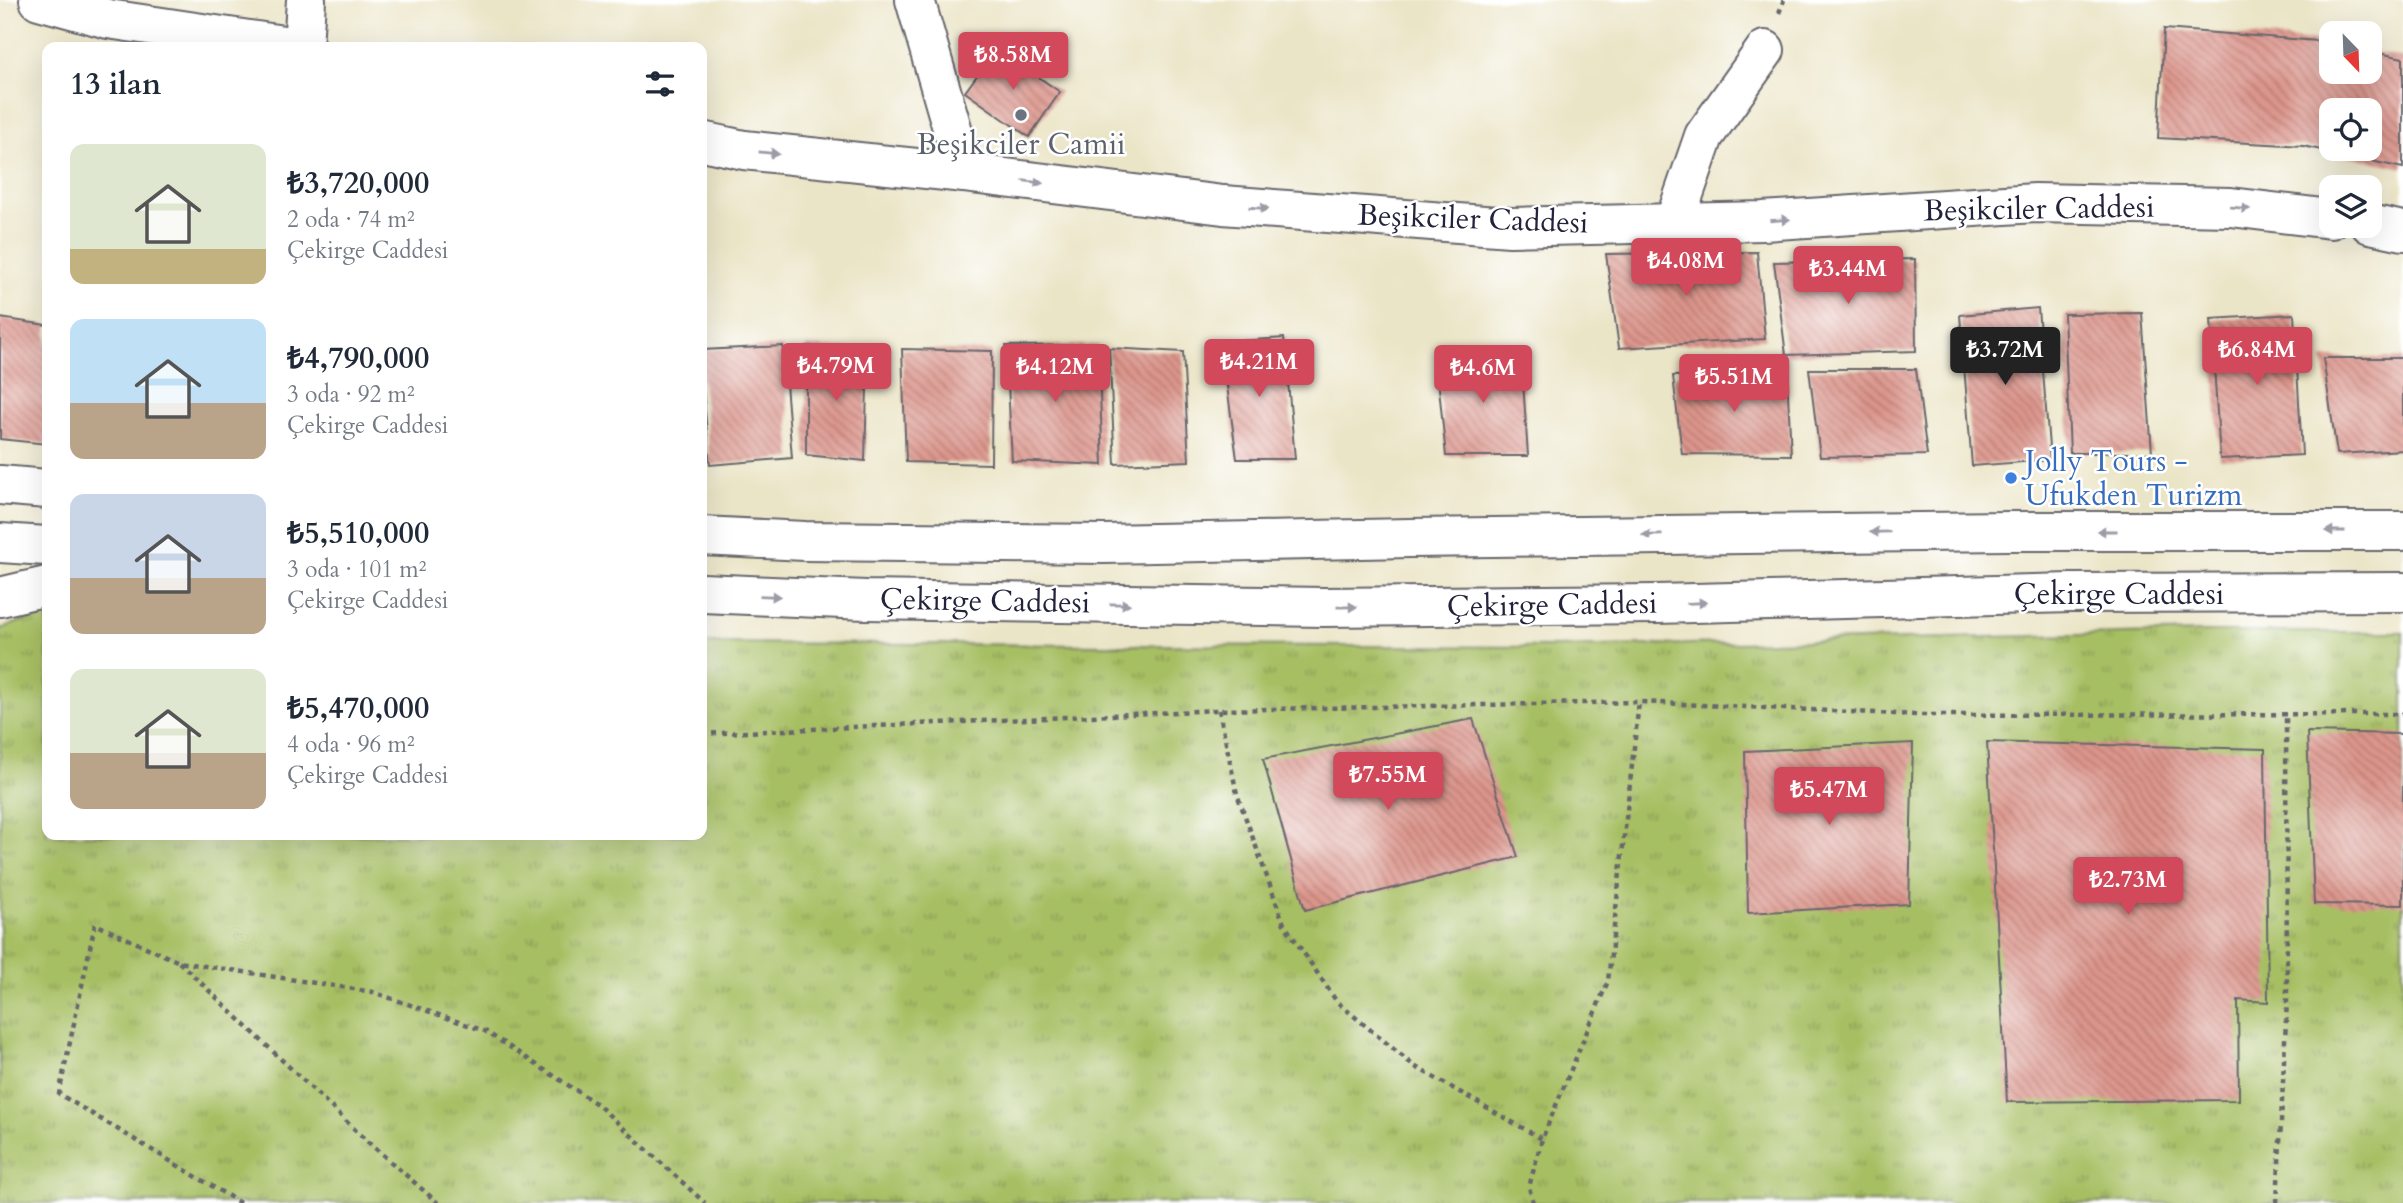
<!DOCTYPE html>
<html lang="tr">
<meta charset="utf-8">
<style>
body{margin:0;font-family:Cardo,serif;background:#f6f6f7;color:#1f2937;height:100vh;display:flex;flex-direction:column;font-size:26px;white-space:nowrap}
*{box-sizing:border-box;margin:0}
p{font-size:23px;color:#747a83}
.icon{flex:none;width:38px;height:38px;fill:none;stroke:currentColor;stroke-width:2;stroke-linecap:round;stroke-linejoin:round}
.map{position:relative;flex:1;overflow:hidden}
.sheet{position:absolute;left:42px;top:42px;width:665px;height:798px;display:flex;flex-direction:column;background:#fff;border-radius:14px;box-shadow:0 7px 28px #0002}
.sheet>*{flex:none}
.needle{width:46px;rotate:157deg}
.fabs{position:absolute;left:2319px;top:21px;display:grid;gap:14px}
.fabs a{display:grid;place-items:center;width:63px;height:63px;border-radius:14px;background:#fff;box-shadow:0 7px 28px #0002;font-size:35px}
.price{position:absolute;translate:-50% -60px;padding:0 16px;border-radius:7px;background:#d1495b;color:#fff;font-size:23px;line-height:46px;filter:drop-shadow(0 2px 4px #0008)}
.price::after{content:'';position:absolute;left:50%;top:42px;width:21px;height:16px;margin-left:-10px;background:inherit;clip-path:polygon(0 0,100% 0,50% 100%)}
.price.active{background:#222;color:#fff}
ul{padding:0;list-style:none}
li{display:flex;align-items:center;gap:21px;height:175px;padding:0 28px}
li span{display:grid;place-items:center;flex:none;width:196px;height:140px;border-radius:14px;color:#555}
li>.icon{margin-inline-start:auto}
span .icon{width:84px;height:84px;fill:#fffc;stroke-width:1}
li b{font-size:30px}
h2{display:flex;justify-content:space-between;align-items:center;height:84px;padding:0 28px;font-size:30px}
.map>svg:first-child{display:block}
</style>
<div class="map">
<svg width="2403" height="1203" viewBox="0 0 2403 1203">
<defs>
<pattern id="grass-tufts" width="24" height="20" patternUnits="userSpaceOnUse" patternTransform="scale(1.75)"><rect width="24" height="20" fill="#a7bf64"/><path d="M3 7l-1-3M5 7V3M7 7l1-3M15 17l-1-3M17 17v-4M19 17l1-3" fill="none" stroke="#889b54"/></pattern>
<pattern id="building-back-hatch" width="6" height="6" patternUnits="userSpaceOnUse" patternTransform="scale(1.75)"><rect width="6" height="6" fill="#dc958b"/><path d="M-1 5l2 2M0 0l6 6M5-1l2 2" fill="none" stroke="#b27973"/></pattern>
</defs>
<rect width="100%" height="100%" fill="#fff"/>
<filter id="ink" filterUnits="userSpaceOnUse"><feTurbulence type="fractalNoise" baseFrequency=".0143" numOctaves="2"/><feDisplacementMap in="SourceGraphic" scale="14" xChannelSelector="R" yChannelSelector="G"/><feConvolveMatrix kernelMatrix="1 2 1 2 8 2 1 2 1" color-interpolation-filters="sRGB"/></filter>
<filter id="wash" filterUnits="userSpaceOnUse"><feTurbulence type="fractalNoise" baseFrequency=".00686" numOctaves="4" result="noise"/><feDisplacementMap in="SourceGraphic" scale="28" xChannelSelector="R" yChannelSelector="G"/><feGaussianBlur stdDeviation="1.57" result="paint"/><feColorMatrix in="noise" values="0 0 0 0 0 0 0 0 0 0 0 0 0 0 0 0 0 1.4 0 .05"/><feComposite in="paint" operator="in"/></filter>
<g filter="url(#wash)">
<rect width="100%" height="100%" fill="#ebe5c7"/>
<path fill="url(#grass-tufts)" stroke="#647050" stroke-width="2" d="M47 612V835H702V643L1557 647 2205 632H2403V1203H0V629Z"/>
<g id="blocks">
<g fill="url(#building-back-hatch)" fill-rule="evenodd">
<path d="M2164 29 2331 42V72H2370V51L2403 58V168L2303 146 2158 138ZM2331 110H2370V149H2331Z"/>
<path d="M997 48 1060 92 1029 137 965 92Z"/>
<path d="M1757 252 1765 339 1619 348 1606 254Z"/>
<path d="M1915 259 1916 351 1786 355 1774 262Z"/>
<path d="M2038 308 2050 460 1972 466 1960 315Z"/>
<path d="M2142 313 2152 453H2070L2064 314Z"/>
<path d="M2294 314 2302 455 2220 459 2211 319Z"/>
<path d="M0 318 47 325V444L0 439Z"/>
<path d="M1284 338 1295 459H1237L1221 342Z"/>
<path d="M1098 345 1103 465 1012 461 1006 346Z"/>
<path d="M783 346 792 458 710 465 702 378V350Z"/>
<path d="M806 346 868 350 865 461 806 455Z"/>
<path d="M1109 348 1183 352 1189 461 1115 464Z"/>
<path d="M902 349 992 351 991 464 906 462Z"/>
<path d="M1521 352 1528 456H1446L1436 359Z"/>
<path d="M2323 358H2403V450L2337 454Z"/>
<path d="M1809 369H1916L1927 455 1820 457Z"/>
<path d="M1787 373 1791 455 1682 454 1673 376Z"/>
<path d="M1473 719 1518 857 1305 910 1263 759Z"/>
<path d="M2307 732 2403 734V905L2314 904Z"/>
<path d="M1987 742 2265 749 2268 1002 2238 1000 2239 1100 2007 1102Z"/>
<path d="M1913 743 1909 904 1748 913 1745 751Z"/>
</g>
</g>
</g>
<g filter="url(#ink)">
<use href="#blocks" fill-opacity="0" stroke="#68666c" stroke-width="2"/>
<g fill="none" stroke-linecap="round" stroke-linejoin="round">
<g stroke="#68666c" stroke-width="42">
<g id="minor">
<path d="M303 47 306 0"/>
<path d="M1674 223 1704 136 1765 50"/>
</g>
</g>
<g stroke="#68666c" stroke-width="42">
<g id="major">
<path d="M39 0 108 19 297 47"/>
<path d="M915 0 965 173"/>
<path d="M702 141 744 150 965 173 1223 205 1510 227 1763 221 2035 203 2231 207 2331 219"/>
<path d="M2370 224 2403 231"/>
<path d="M0 485 47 489"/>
<path d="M702 536 805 541 1104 544 1410 538 2008 531H2403"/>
<path d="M0 543 47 546"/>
<path d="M702 593 866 600 1323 607 1657 604 2071 593 2403 592"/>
<path d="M0 597 47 586"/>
</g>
</g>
<g stroke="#68666c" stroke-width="4.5" stroke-dasharray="5 5" stroke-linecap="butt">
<path d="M1779 13 1784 0"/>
<path d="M1219 710 1237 794 1284 924 1337 1002 1414 1066 1542 1139"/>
<path d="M702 734 1219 710 1639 702 1917 715 2403 714"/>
<path d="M179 962 368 1142 438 1203"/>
<path d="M240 1203 59 1094 95 924 179 962 373 992 485 1031 597 1104 705 1203"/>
<path d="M1533 1203 1529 1187 1542 1139 1608 981 1639 702"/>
<path d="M2277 1203 2287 1000 2286 714"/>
</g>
<use href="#minor" stroke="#fff" stroke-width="38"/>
<use href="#major" stroke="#fff" stroke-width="38"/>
</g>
<defs><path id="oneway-solid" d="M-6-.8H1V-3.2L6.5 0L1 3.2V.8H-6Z" transform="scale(1.75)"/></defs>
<g fill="#9c9ca7">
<use href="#oneway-solid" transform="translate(769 153) rotate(6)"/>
<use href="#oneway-solid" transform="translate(1033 182) rotate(7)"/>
<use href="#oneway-solid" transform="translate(1259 208) rotate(4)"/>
<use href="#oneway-solid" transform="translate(2240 208) rotate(6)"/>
<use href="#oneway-solid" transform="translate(1780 220) rotate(-4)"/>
<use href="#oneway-solid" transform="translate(2107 531) rotate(-180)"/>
<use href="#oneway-solid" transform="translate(2335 531) rotate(-180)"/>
<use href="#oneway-solid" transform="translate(1880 532) rotate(179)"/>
<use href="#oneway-solid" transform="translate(1652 535) rotate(179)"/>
<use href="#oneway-solid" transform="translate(770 596) rotate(2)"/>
<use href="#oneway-solid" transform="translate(1697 603) rotate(-2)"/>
<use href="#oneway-solid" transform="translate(1120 604) rotate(1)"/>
<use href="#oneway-solid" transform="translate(1347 607) rotate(-1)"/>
</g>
</g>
<circle fill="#6b7280" stroke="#fff" stroke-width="2.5" cx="1021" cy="115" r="7"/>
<circle fill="#3f7fe0" stroke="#fff" stroke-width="2.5" cx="2011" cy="478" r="7"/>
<g text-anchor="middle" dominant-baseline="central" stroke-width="5" stroke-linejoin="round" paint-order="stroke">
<g font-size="30" fill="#5b616d" stroke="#fff">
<text x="1021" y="144">Beşikciler Camii</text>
</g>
<g font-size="30" fill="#22223b" stroke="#fff">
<text transform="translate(2039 209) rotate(-1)">Beşikciler Caddesi</text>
<text transform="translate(1473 219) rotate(2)">Beşikciler Caddesi</text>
<text x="2119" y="594">Çekirge Caddesi</text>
<text transform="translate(985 601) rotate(1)">Çekirge Caddesi</text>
<text transform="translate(1552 605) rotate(-1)">Çekirge Caddesi</text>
</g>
<g font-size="30" fill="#366cbe" stroke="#fff" text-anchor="start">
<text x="2025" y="461">Jolly Tours -<tspan x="2025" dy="34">Ufukden Turizm</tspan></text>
</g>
</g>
</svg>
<div class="fabs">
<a><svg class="needle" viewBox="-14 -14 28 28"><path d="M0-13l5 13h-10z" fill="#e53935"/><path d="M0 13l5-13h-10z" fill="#747a83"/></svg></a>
<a><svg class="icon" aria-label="locate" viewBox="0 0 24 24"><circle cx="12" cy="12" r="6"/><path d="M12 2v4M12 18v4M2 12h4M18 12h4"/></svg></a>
<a><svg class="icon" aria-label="layers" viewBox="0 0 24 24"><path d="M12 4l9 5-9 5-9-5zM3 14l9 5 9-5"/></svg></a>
</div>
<b class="price" style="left:1013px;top:92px">₺8.58M</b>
<b class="price" style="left:1686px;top:298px">₺4.08M</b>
<b class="price" style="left:1848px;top:306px">₺3.44M</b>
<b class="price active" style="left:2005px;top:387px">₺3.72M</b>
<b class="price" style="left:2257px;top:387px">₺6.84M</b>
<b class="price" style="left:1259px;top:399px">₺4.21M</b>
<b class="price" style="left:836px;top:403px">₺4.79M</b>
<b class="price" style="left:1055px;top:404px">₺4.12M</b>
<b class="price" style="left:1483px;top:405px">₺4.6M</b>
<b class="price" style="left:1734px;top:414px">₺5.51M</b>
<b class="price" style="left:1388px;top:812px">₺7.55M</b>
<b class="price" style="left:1829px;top:827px">₺5.47M</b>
<b class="price" style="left:2128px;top:917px">₺2.73M</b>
<section class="sheet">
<h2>13 ilan<svg class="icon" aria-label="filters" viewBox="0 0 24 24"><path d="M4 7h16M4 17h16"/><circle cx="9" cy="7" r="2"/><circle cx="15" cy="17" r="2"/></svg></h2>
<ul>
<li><span style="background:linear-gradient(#dfe7d0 75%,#c2b280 0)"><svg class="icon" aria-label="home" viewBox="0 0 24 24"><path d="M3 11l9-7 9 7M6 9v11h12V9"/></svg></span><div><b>₺3,720,000</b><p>2 oda · 74 m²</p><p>Çekirge Caddesi</p></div></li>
<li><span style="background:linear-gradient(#bfe0f5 60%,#b9a48a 0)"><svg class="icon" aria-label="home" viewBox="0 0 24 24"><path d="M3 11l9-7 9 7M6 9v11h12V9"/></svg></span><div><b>₺4,790,000</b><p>3 oda · 92 m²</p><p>Çekirge Caddesi</p></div></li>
<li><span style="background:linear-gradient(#c9d6e8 60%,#b9a48a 0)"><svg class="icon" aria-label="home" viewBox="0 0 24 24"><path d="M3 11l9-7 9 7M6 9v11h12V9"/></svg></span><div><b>₺5,510,000</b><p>3 oda · 101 m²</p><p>Çekirge Caddesi</p></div></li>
<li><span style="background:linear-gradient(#dfe7d0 60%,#b9a48a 0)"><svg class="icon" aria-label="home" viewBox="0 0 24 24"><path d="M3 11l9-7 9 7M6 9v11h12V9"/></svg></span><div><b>₺5,470,000</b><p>4 oda · 96 m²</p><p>Çekirge Caddesi</p></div></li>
</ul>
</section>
</div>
